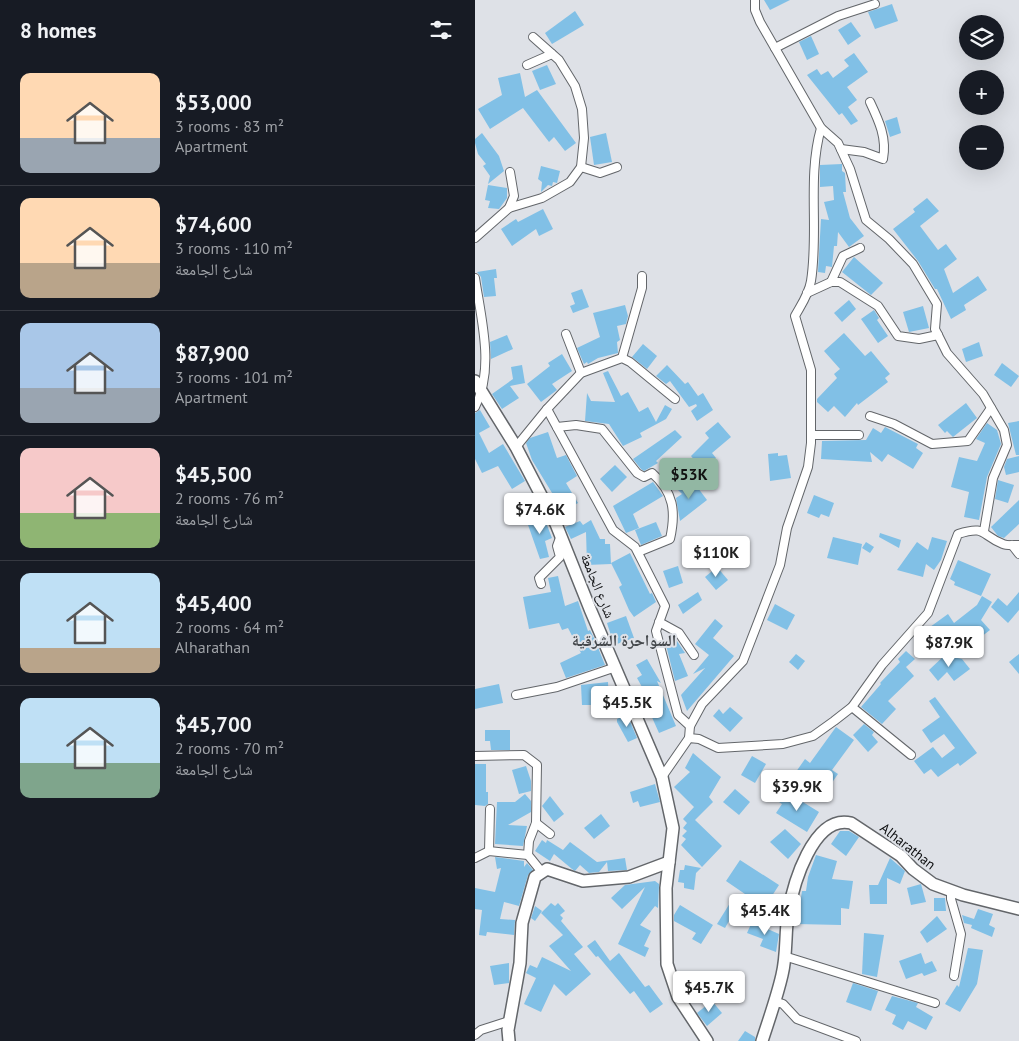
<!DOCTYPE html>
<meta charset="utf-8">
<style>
body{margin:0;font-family:"PT Sans","Noto Naskh Arabic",sans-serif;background:#242831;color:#f1f3f6;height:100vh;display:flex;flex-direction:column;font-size:19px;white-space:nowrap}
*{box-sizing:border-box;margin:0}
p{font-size:16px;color:#9ea1a6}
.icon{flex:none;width:28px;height:28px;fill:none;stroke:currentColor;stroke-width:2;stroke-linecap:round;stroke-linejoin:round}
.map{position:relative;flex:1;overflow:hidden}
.details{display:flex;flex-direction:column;background:#171b24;width:475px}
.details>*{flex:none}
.tools{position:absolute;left:484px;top:15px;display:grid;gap:10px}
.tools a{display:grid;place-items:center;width:45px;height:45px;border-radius:50%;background:#171b24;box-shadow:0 5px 20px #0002;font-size:25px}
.price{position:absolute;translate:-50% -42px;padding:0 11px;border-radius:5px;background:#fff;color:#222;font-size:16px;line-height:32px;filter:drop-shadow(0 1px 2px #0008)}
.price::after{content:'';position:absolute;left:50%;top:30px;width:15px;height:11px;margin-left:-8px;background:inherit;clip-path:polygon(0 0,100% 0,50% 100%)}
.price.on{background:#92b7a3;color:#111}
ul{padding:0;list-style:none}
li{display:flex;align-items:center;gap:15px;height:125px;padding:0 20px}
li+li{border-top:1px solid #363941}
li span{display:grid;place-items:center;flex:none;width:140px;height:100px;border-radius:10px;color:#555}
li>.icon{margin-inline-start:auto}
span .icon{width:60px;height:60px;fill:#fffc;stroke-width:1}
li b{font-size:21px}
h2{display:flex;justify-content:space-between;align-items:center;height:60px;padding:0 20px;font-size:21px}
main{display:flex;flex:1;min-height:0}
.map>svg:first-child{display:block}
</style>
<main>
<section class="details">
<h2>8 homes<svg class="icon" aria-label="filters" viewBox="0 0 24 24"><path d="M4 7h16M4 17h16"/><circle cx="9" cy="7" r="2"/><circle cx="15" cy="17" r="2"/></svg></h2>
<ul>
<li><span style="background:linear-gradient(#ffd9b3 65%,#9aa5b1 0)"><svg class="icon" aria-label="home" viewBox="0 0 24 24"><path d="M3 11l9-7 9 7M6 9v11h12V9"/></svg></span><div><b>$53,000</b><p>3 rooms · 83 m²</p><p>Apartment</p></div></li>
<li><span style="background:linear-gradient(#ffd9b3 65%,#b9a48a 0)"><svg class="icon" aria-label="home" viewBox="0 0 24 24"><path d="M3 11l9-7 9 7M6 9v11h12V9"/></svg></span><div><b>$74,600</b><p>3 rooms · 110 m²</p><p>شارع الجامعة</p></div></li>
<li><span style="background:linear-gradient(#a9c7e8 65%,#9aa5b1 0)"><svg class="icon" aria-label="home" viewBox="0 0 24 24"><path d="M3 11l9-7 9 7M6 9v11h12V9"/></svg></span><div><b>$87,900</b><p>3 rooms · 101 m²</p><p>Apartment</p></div></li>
<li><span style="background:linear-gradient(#f6c9c9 65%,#8fb573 0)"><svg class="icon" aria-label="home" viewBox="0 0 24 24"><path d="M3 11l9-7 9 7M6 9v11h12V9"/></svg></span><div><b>$45,500</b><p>2 rooms · 76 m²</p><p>شارع الجامعة</p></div></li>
<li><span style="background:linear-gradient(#bfe0f5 75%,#b9a48a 0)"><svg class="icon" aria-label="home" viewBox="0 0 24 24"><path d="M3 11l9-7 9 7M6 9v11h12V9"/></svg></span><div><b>$45,400</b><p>2 rooms · 64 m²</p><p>Alharathan</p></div></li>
<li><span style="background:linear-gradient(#bfe0f5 65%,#7fa58c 0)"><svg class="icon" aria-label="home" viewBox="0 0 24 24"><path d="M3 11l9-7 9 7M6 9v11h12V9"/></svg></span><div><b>$45,700</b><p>2 rooms · 70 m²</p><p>شارع الجامعة</p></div></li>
</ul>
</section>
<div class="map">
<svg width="544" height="1041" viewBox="0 0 544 1041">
<rect width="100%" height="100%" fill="#dee1e7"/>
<g fill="#81c0e6">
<path d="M289 0H315L295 10Z"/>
<path d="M417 4 423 21 400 29 393 12Z"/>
<path d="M100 11 109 25 77 44 70 33Z"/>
<path d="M376 22 386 36 373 45 363 30Z"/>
<path d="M336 36 344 54 332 60 324 42Z"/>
<path d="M379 53 393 72 372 87 382 100 373 107 383 121 376 125 367 113 364 115 332 75 342 69 346 75 353 71 358 78 374 66 369 60Z"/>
<path d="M72 65 81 84 65 90 57 71Z"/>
<path d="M45 73 50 97 62 90 101 143 90 151 79 137 74 142 48 108 15 129 3 109 27 95 23 78Z"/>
<path d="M422 117 426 133 415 137 410 121Z"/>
<path d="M7 133 24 156 29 171 13 184 15 176 8 166 11 164 3 154 0 143V139Z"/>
<path d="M131 133 137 162 119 165 115 137Z"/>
<path d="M367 164V171L370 173 371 192H368L375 218 389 236 374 247 363 232 362 246H359L357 267 351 266 350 273 343 272 346 219 354 220 349 202 359 200 358 186 345 187V165Z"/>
<path d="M66 166 85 171 82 183 78 182 77 186 73 185 66 192 67 182 63 179Z"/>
<path d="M13 185 32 188V198L24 209 13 208 15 201 10 200Z"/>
<path d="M452 198 464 211 445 226 463 250 471 244 482 259 469 269 478 293 503 276 512 290 489 305 491 310 476 319 462 289H460L443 261 418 229 440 212 438 209Z"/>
<path d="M68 209 78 229 64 236 61 229 37 246 26 229 41 219 43 222Z"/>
<path d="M379 257 408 283 396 295 367 272Z"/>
<path d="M21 269 22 278H19L21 296 9 297 6 277 2 272Z"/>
<path d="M107 289 114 307 98 313 95 306 100 304 96 293Z"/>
<path d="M374 300 381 309 367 322 359 313Z"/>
<path d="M150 305 153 316 151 324 142 326 145 340 142 342 143 353 123 358 113 364 112 362 109 364 102 348 125 337 118 313Z"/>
<path d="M448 306 454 328 434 332 428 312Z"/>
<path d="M399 310 404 318 402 320 413 336 403 343 386 319Z"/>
<path d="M369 333 390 356 396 351 415 374 410 378 413 382 383 405 382 403 370 417 359 406 353 412 342 402V399L362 378 359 374 365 369 349 351Z"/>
<path d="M32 335 38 349 16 359 15 342Z"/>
<path d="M504 342 508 356 491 362 487 349Z"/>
<path d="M168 344 182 356 172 369 157 357Z"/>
<path d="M87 354 97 371 77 384 82 390 66 402 52 384 75 366 73 363Z"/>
<path d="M527 363 544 376 536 387 519 375Z"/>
<path d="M47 365 50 383 35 386 44 398 27 409 17 394 38 379 36 367Z"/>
<path d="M192 365 210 384 213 382 223 396 228 393 238 410 222 421 216 411 222 406 221 404 214 407 195 381 191 384 181 376Z"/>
<path d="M133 371 146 396 153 392 164 412 173 407 181 422 190 405 197 409 191 419 165 433 167 437 148 446 134 424 110 421 112 393 116 401 140 402 128 373Z"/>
<path d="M491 403 502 418 478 437 472 431 470 433 463 425Z"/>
<path d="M5 410 15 427 4 433 14 453 28 444 50 481 37 489 23 466 7 473 0 459V413Z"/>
<path d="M544 421V455H541L533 423Z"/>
<path d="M243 422 256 437 237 453 241 458 227 469 216 456 234 438 230 433Z"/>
<path d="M512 423 522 430 526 444 512 477 504 520 489 517 494 492 476 487 484 457 502 461 510 443 501 439Z"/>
<path d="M410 427 443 444 441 448 448 453 438 469 413 454 407 462 395 452 397 462 346 459 347 441 391 440 398 428 406 433Z"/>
<path d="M200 430 207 437 181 461 183 463 169 471 166 469 158 459Z"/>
<path d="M73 432 82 458 91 455 102 476 91 483 103 503 88 511 57 460 51 443 55 438Z"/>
<path d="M303 453V456L312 455 316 478 295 481 293 454Z"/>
<path d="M544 456V472L531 475 529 467 532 459Z"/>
<path d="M140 465 152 477 137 492 125 479Z"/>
<path d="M523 480 539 485 533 503 520 499Z"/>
<path d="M178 482 188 496 158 514 164 528 151 533 138 506Z"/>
<path d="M214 482 217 486 220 484 232 500 205 521 201 498 207 494 203 490Z"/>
<path d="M339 495 359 503 354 517 346 514 344 518 332 513Z"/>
<path d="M544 500V524L529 538 523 536 516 527Z"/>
<path d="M68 515 77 538 70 541 74 557 65 559 52 522Z"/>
<path d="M116 520 125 539H130V544H135L136 564 112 565 111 532 96 539 90 527 105 521 108 525Z"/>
<path d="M181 522 187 536 166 545 160 530Z"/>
<path d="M405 533 426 540 424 548 404 537Z"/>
<path d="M358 537 387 544 383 565 352 558Z"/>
<path d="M457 537 472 541 466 560 459 570 451 564 448 577 422 570 442 542 453 550Z"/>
<path d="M391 542 399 547 395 553 387 548Z"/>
<path d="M155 553 175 594 177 593 181 602 159 617 154 610 144 587 147 585 136 563Z"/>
<path d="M483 560 516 574 506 596 479 585 480 582 475 579Z"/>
<path d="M203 566 208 583 194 588 188 571Z"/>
<path d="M242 567 253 580 241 590 230 577Z"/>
<path d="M83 576 90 606 103 601 113 631 115 630 120 640 130 665 91 678 85 663 106 653 93 628 87 630 84 623 54 629 48 597 76 592 73 578Z"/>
<path d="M223 592 227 600 208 614 203 605Z"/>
<path d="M544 592V610L533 623 516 607 523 598 532 606Z"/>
<path d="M507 596 517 602 506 620 515 630 502 640 492 628 469 645 455 627 473 614 479 623 502 605Z"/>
<path d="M300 604 320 615 312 630 292 620Z"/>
<path d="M151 616 159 638 139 645 132 623Z"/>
<path d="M240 619 248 626 238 638 259 656 212 711 206 695 230 668 218 674 234 655 220 644Z"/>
<path d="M200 638 210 653 204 654 213 676 200 681 190 641Z"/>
<path d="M431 651 440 659 431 667 439 676 413 701 421 709 407 724 386 707 406 684 405 683 425 662 423 659Z"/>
<path d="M321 654 330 661 323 670 314 662Z"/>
<path d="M544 654V674L534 662Z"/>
<path d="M470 655 487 659 495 669 479 681 472 672 463 681 454 670Z"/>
<path d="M172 659 186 683 182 681 201 726 184 733 171 704 174 703H170L163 690 167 687 162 678 167 675 161 665Z"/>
<path d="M133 682 134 705H107L106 685Z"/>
<path d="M24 684 28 703 0 709V689Z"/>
<path d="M460 697 502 753 485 766 483 763 463 777 456 769 449 774 439 761 458 747 467 758 480 748 469 734 456 743 447 730 465 717 454 701Z"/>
<path d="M255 707 268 718 255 732 238 716 244 709 248 714Z"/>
<path d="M152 714 162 738 153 742 142 722V719Z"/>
<path d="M389 724 399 732 397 735 403 742 393 752 378 735Z"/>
<path d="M361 727 379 740 357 770 363 774 356 784 344 776 333 791 316 779 330 759 335 763Z"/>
<path d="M10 730H35V750H16L15 741H10Z"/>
<path d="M218 753 246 777 234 797 238 802 220 820 247 846 227 867 206 845 211 839 207 836 212 831 208 828 212 823 208 819 219 807 199 787 215 772 210 768Z"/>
<path d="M277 756 291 764 280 783 266 775Z"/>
<path d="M0 764H11V792H13V804L10 806 0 805Z"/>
<path d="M51 766 56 781V791L44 794 37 770Z"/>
<path d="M180 784 185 802 165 807 163 801 158 803 155 792Z"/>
<path d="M260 789 275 802 264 815 248 802Z"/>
<path d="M310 791 344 812 332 832 301 813 307 804 304 802Z"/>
<path d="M50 794 56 801V812L33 825 52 826 48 846 20 844 22 802H40Z"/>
<path d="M75 796 89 814 79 822 67 806Z"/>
<path d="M126 814 135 826 119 839 109 828Z"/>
<path d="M310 829 326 844 313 859 295 842Z"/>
<path d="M365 831H374L384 837 371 856 356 844Z"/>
<path d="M67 840 71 843 72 840 88 850 95 842 122 862 150 858 152 870 133 871 132 862 124 872 114 873 105 865 100 871 97 869 79 854 75 861 60 851Z"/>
<path d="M341 855 362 861 357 879 378 881 374 909 366 908V925L322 924 327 891H331L333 877Z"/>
<path d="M20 857 49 861V867L52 863 58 870 53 875 44 906 29 902 25 919 40 920 39 935 12 932 11 936 4 935 7 910 0 909V888L20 892 26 868 22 869Z"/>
<path d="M415 858 430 871 425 884 412 878V904H395L394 885H403Z"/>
<path d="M265 860 304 885 295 899 291 897 286 905 251 881Z"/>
<path d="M210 865 226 868 221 873 219 890 209 888V883L203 882 205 870H209Z"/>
<path d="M180 881 184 884 183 908 180 906 165 925 176 931 169 946 174 948 170 957 143 944 170 887 147 909 136 898 150 885Z"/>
<path d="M446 884 451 902 436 905 432 888Z"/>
<path d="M459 898H470L471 911H459Z"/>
<path d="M76 903 80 906 83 903 90 911 85 915 88 918 86 921 108 947 99 954 116 974 91 996 79 984 66 1012 49 1004 61 978 51 973 55 965 62 968 67 957 96 971 74 946 88 935 66 913Z"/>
<path d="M255 903 262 907 250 928 242 924Z"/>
<path d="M205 905 238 925 226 944 217 939 221 933 199 921V915Z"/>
<path d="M60 906 67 911 60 921 56 918Z"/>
<path d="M503 909 518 914 514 925 520 928 517 937 496 928 497 925 489 923 487 915 499 919Z"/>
<path d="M462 916 472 929 452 943 445 932Z"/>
<path d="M277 922 304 934 301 952 285 946 288 939 272 933Z"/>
<path d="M389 933 409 935 402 977 387 974Z"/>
<path d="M120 940 135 961 144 953 170 987 174 985 188 1004 175 1013 159 991 155 994 123 956 121 957 112 946Z"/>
<path d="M493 948 508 950 502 984 485 1012 470 1004 482 985 484 987Z"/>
<path d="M446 953 450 964 457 961 462 971 449 976 447 973 431 979 424 961Z"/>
<path d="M34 963V983L19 985 15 966Z"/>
<path d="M378 983 403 991 396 1011 371 1002Z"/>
<path d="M417 996 443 1003 441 1007 458 1017 451 1030 433 1021 428 1030 417 1024 421 1015 410 1010Z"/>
<path d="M237 1001 247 1013 232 1026 222 1013Z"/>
<path d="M270 1031 280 1037V1041H263Z"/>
</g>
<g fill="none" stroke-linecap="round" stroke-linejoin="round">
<g stroke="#63666a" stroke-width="10">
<g id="street">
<path d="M280 0V10L285 22 346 128 363 143 375 169 391 220 414 239 438 264 462 304 460 329 472 353 508 394 529 430 532 445 518 478 509 531"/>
<path d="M300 48 363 16 400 4"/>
<path d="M52 65 77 54"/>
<path d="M366 149 389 152 408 159C412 138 404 121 395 102"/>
<path d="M106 167 125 173 142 167"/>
<path d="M34 208 39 196 35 172"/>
<path d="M0 238 34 208 67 198 95 182 106 167 109 138 107 109 100 86 84 60 58 37"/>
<path d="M0 278C6 318 20 369 0 407"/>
<path d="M356 282 368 256 385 248"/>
<path d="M332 293 356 282H365L403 306 423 336 444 339 463 335"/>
<path d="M91 334 106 373"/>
<path d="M147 358 167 288V276"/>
<path d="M72 409 138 530 160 547 190 606 181 631 203 715 215 726"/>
<path d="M395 416 419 424 457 444 493 441 516 408"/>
<path d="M82 427 101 425 127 429 162 473 169 477 177 473C199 492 201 512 195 539L163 552"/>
<path d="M336 435H384"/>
<path d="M41 447 72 409 106 373 147 358 155 362 200 399"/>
<path d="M537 545 544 554"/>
<path d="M66 584 64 578 85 557 82 546 86 535"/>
<path d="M184 622 204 633 219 655"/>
<path d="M41 695 82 687 141 667"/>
<path d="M377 707 436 755"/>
<path d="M214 738 215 726 227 704 268 661 305 565 312 528 333 467 336 443V370L320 316C326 305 334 294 336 281 344 231 332 177 346 128"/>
<path d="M0 756 49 755 62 765 61 823 54 841 53 855 66 871"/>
<path d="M187 777 214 738 224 739 243 748 308 744 338 736 359 721 377 707 407 665 453 613 483 534C512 525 505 535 528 544 532 546 539 545 544 545"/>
<path d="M61 823 75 834"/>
<path d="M14 851 15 809"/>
<path d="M0 858 14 851 53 855"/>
<path d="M476 891V899L486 934 479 976"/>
<path d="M309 956 460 1003"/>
<path d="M299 1001 308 1004 322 1019 381 1041"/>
<path d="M0 1035 6 1030 34 1021"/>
</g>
</g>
<g stroke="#63666a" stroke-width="14">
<g id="secondary">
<path d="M0 381 41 447 81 524 115 609 187 777 198 828 191 888 192 964 203 997 232 1041"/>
<path d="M34 1041 33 1030 45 963 47 923 60 877 72 869 108 881 154 877 194 862"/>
<path d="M287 1041C294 1019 302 997 307 975 312 955 310 934 313 914 318 885 338 814 376 823L426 856 438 869 458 884 488 895 544 909"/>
</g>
</g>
<use href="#street" stroke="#fff" stroke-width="8"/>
<use href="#secondary" stroke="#fff" stroke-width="11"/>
</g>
<g text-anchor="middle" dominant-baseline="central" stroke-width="4" stroke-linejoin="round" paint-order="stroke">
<g font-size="14" fill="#0c0d0f" stroke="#dee1e7">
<text transform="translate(123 586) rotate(68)">شارع الجامعة</text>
<text transform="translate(433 846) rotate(38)">Alharathan</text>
</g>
<g font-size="16" font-weight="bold" fill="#45494d" stroke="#dee1e7">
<text x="149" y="640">السواحرة الشرقية</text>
</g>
</g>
</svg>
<div class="tools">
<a><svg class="icon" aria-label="layers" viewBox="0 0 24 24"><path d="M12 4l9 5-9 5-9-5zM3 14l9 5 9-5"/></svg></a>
<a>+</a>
<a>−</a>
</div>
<b class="price on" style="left:214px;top:500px">$53K</b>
<b class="price" style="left:65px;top:535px">$74.6K</b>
<b class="price" style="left:241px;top:578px">$110K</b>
<b class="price" style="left:474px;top:668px">$87.9K</b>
<b class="price" style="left:152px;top:728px">$45.5K</b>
<b class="price" style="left:322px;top:812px">$39.9K</b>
<b class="price" style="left:290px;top:936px">$45.4K</b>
<b class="price" style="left:234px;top:1013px">$45.7K</b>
</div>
</main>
